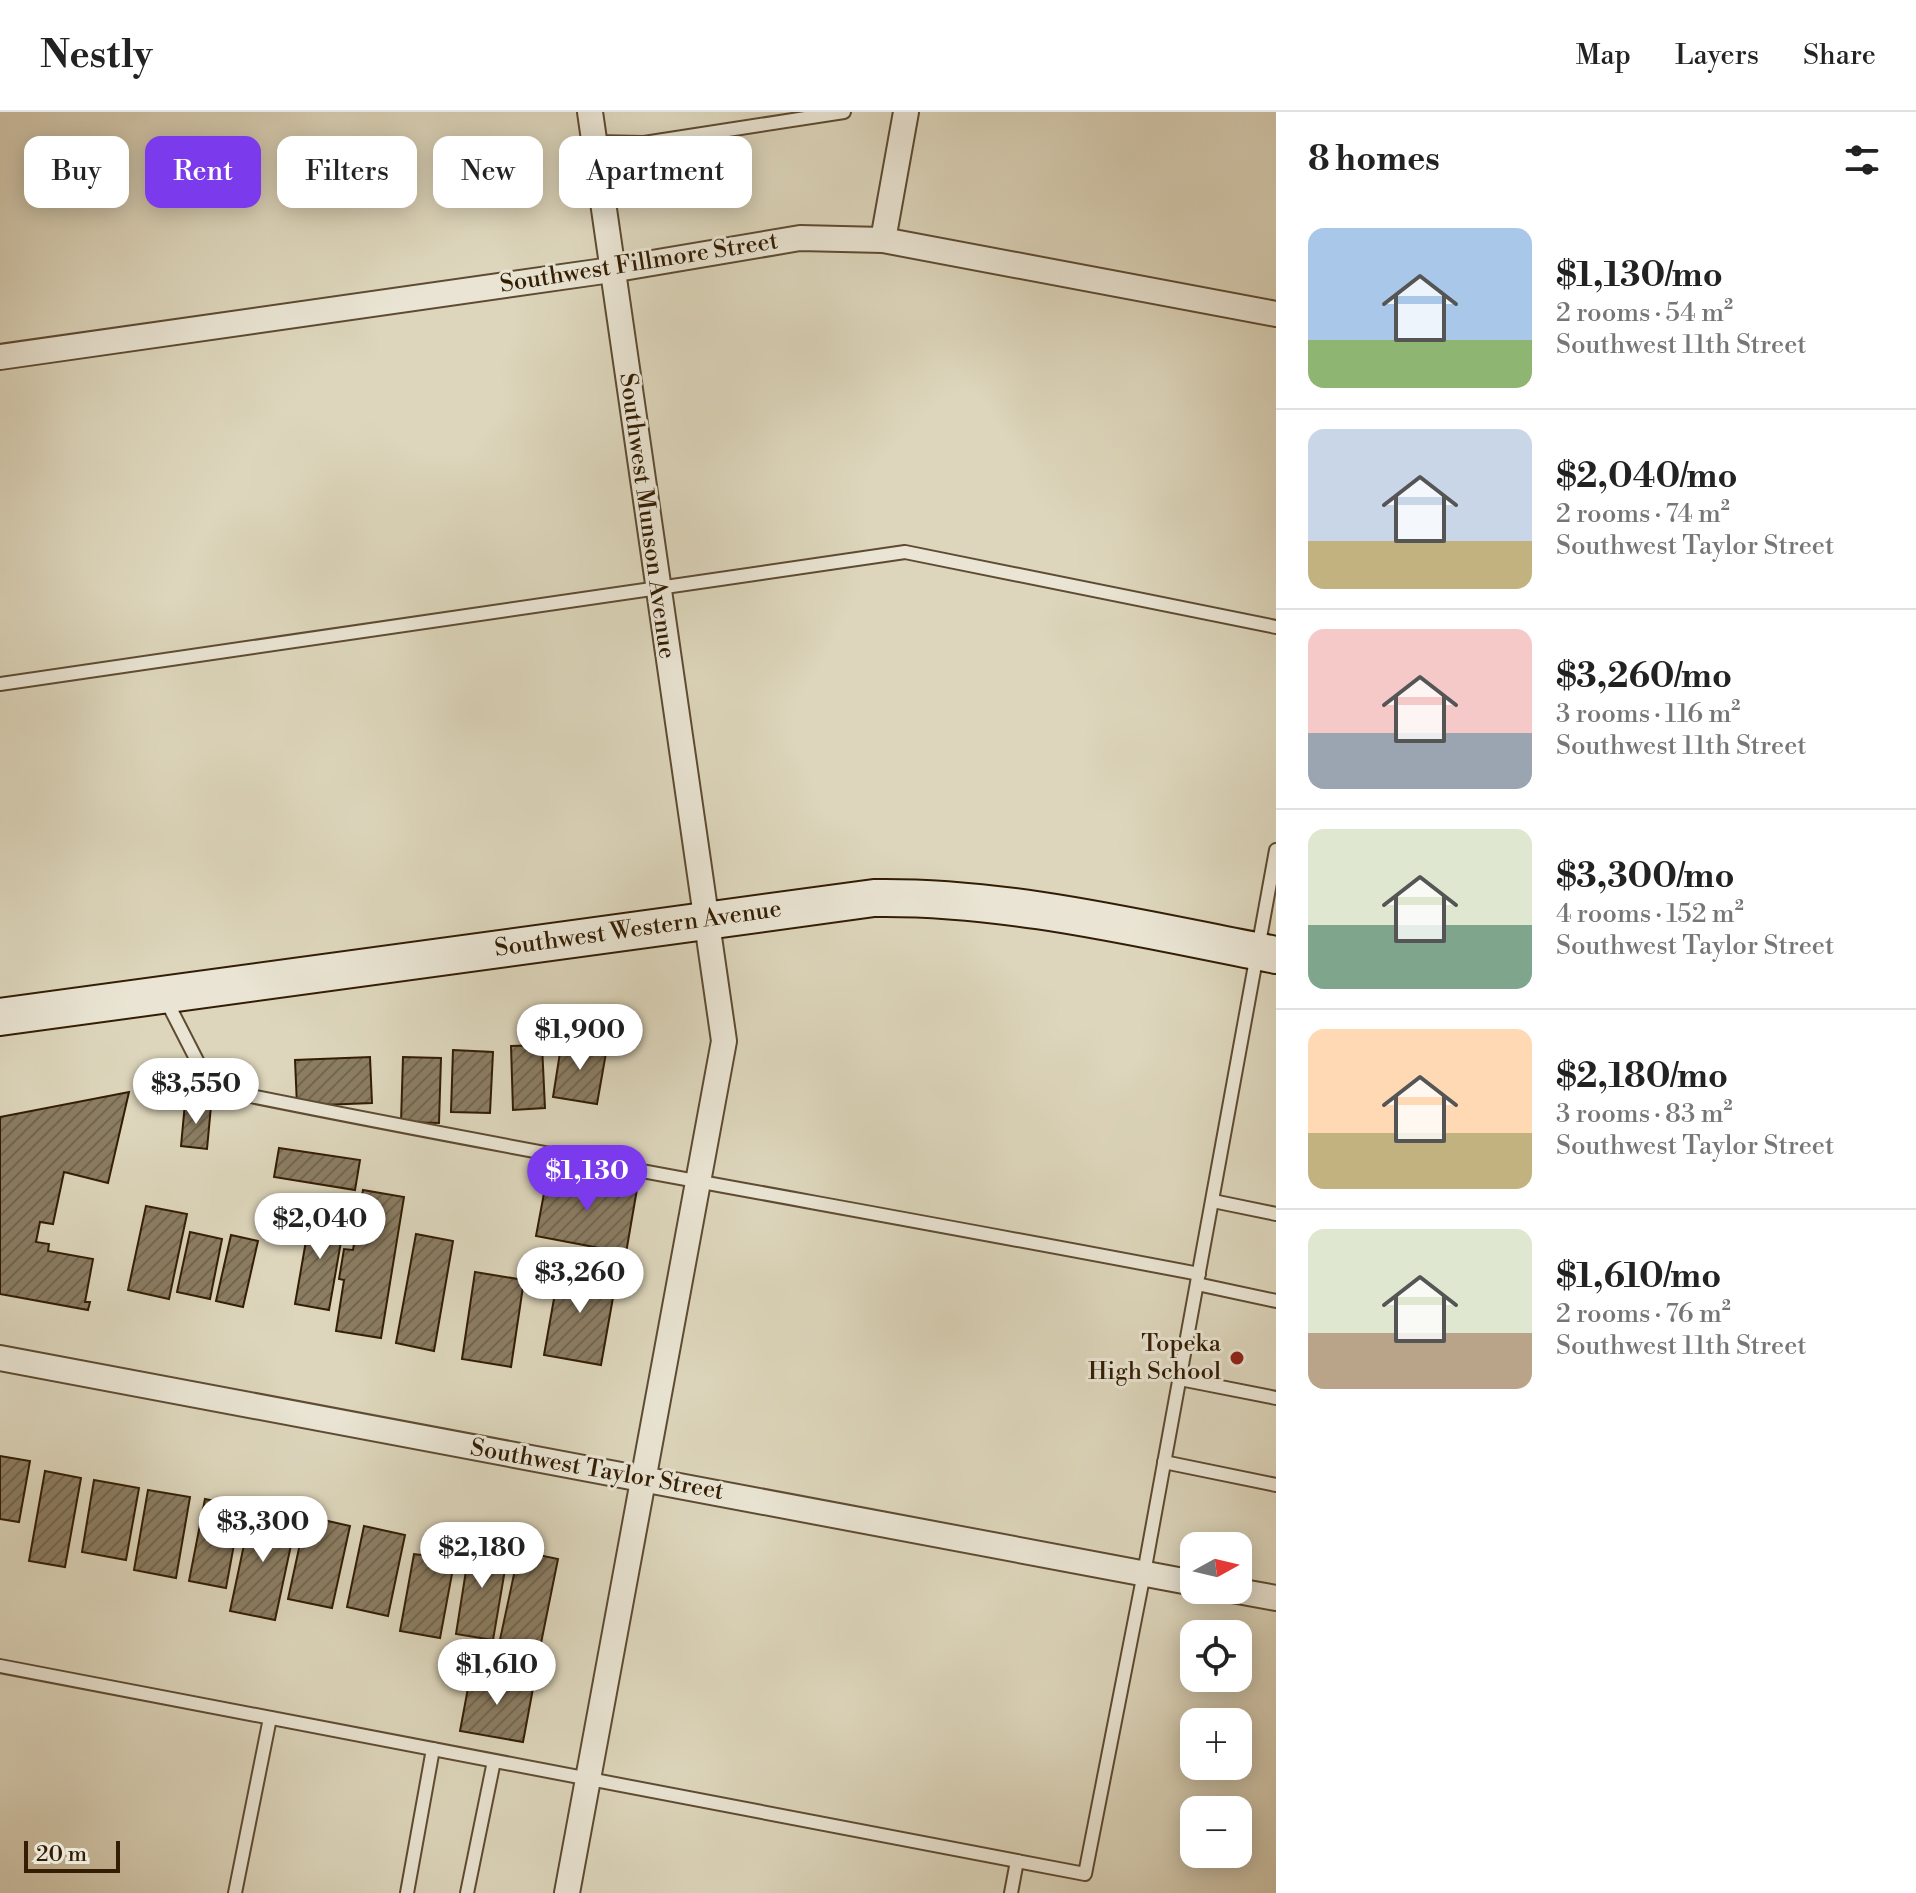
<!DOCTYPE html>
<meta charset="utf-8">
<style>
body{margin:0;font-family:"Libre Bodoni",serif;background:#f6f6f6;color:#222;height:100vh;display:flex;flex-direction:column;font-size:30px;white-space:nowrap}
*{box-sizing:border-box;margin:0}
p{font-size:26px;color:#767676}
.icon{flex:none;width:44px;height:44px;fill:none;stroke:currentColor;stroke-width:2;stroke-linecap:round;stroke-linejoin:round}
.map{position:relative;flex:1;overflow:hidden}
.side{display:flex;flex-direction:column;background:#fff;width:640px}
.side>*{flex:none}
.top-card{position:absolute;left:24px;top:24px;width:760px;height:72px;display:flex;gap:16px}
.needle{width:52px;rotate:82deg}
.tools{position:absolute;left:1180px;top:1420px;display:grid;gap:16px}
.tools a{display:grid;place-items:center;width:72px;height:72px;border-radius:16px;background:#fff;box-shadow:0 4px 20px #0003;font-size:40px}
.scale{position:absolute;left:24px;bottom:20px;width:96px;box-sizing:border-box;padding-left:8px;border:4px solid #331d03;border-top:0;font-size:22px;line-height:28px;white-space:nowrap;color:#331d03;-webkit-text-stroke:6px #e9e4d3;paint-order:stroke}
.price{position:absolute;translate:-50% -68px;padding:0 18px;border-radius:28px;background:#fff;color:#222;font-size:26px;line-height:52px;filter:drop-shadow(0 2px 4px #0008)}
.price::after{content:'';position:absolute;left:50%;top:48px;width:24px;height:18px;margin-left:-12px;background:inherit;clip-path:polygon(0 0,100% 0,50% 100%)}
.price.current{background:#7c3aed;color:#fff}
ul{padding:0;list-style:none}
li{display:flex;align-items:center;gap:24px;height:200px;padding:0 32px}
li+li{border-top:2px solid #e0e0e0}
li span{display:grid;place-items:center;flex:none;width:224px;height:160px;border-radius:16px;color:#555}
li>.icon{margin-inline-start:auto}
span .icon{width:96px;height:96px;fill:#fffc;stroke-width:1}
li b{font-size:34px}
h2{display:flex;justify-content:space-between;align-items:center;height:96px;padding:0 32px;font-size:34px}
.tag{padding:0 28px;border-radius:16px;background:#fff;box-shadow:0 4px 20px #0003;font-size:28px;line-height:72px}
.tag.current{background:#7c3aed;color:#fff}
header{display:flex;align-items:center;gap:48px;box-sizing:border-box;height:112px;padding:0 40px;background:#fff;border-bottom:2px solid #e0e0e0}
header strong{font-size:38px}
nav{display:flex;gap:44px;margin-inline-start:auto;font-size:28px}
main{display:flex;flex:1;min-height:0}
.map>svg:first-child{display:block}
</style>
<header>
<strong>Nestly</strong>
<nav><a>Map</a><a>Layers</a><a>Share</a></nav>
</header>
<main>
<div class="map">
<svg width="1276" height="1781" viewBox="0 0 1276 1781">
<defs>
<pattern id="building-hatch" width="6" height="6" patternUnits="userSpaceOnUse" patternTransform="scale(2)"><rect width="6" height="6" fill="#8b7d63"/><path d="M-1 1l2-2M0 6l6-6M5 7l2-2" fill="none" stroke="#72664f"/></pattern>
</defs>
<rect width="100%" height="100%" fill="#ddd6bc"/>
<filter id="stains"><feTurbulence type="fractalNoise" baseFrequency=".0025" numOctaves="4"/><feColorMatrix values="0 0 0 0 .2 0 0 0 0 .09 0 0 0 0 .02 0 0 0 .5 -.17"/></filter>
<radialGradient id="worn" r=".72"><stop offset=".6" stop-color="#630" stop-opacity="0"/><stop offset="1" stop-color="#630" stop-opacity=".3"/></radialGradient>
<g fill="url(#building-hatch)" stroke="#331d03" stroke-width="2">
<path d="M562 928 607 935 597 992 553 985Z"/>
<path d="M542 933 545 996 513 998 511 934Z"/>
<path d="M453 938 493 940 490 1001 451 1000Z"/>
<path d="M370 945 372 991 297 994 295 948Z"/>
<path d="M403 945 441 946 439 1011 401 1010Z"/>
<path d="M129 980 108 1071 64 1060 53 1112 40 1110 36 1130 49 1132 48 1139 93 1147 85 1190H90L88 1198 0 1182V1005Z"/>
<path d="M185 991 211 994 207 1037 181 1034Z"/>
<path d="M279 1036 360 1048 355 1078 274 1065Z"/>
<path d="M548 1060 637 1077 626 1141 536 1124Z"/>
<path d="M363 1078 404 1085 381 1226 336 1219 344 1168 339 1167 344 1137 353 1138Z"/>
<path d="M146 1094 187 1102 169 1187 128 1178Z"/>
<path d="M311 1100 345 1107 329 1198 295 1192Z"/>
<path d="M190 1120 222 1127 210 1187 177 1180Z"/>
<path d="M416 1122 453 1129 434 1239 396 1231Z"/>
<path d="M231 1123 258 1129 243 1195 216 1189Z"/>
<path d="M560 1153 617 1163 601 1253 544 1243Z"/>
<path d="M475 1160 524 1168 511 1255 462 1247Z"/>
<path d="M0 1344 30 1349 19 1410 0 1407Z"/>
<path d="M45 1359 81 1366 65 1455 29 1449Z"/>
<path d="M94 1368 139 1376 126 1448 82 1440Z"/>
<path d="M148 1378 190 1385 176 1466 134 1458Z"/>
<path d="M205 1387 241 1394 226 1476 189 1469Z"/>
<path d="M252 1395 297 1405 275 1508 230 1499Z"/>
<path d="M306 1404 350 1414 332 1496 288 1487Z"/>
<path d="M364 1414 405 1423 388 1504 347 1495Z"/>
<path d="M471 1427 509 1434 493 1528 456 1522Z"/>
<path d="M432 1431 457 1435 440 1526 400 1519 414 1442 430 1444Z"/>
<path d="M519 1439 558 1447 538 1546 498 1537Z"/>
<path d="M471 1560 534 1571 523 1630 460 1619Z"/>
</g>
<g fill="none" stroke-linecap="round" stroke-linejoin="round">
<g stroke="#5e4b31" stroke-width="16">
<g id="lane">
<path d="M595 30 644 31 844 0"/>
<path d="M0 572 905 440 1276 515"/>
<path d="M166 888 211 976C539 1043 870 1099 1199 1162"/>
<path d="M1213 1089 1276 1102"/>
<path d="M1197 1172 1276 1189"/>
<path d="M1180 1267 1276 1286"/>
<path d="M1164 1350 1276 1373"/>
<path d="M0 1554 1085 1762 1144 1461 1276 738"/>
<path d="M235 1781 270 1606"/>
<path d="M407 1781 433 1637"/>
<path d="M467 1781 494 1649"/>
<path d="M1011 1781 1017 1749"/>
</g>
</g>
<g stroke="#5e4b31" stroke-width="28">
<g id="street">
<path d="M883 128 906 0"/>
<path d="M0 245 611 158 800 126 883 128 1276 202"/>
<path d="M0 1246 1194 1471"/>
<path d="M1232 1478 1276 1486"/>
<path d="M567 1781 724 929 590 0"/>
</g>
</g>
<g stroke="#331d03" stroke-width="40">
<path id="secondary" d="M0 905 874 786C1009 784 1145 818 1276 843"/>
</g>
<use href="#lane" stroke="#e9e4d3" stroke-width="12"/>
<use href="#street" stroke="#e9e4d3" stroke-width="24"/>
<use href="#secondary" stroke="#e9e4d3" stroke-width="36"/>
</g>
<circle fill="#8f2418" stroke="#e9e4d3" stroke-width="3" cx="1237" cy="1246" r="8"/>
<g text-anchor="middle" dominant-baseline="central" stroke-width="6" stroke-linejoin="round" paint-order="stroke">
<g font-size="24" fill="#331d03" stroke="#e9e4d3">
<text transform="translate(639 151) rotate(-9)">Southwest Fillmore Street</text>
<text transform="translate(647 404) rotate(82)">Southwest Munson Avenue</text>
<text transform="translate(638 817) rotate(-8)">Southwest Western Avenue</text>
<text transform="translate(597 1358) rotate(10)">Southwest Taylor Street</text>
</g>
<g font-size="24" fill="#331d03" stroke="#e9e4d3" text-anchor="end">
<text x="1221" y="1232">Topeka<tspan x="1221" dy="28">High School</tspan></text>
</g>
</g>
<rect width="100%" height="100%" filter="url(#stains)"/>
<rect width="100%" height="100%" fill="url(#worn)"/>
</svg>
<div class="tools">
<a><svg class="needle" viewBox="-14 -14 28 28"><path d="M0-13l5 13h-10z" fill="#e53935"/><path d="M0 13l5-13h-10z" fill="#767676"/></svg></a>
<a><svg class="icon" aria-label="locate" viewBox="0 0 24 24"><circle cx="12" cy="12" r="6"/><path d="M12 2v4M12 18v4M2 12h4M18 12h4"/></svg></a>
<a>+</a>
<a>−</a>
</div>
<div class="scale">20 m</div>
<b class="price" style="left:580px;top:960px">$1,900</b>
<b class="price" style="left:196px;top:1014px">$3,550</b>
<b class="price current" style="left:587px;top:1101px">$1,130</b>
<b class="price" style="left:320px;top:1149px">$2,040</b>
<b class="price" style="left:580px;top:1203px">$3,260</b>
<b class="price" style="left:263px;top:1452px">$3,300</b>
<b class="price" style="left:482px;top:1478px">$2,180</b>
<b class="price" style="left:497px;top:1595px">$1,610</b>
<div class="top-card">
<a class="tag">Buy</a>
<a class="tag current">Rent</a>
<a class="tag">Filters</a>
<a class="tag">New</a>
<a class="tag">Apartment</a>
</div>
</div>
<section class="side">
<h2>8 homes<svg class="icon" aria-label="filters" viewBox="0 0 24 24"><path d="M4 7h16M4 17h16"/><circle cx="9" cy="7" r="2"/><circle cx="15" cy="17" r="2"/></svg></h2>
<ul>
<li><span style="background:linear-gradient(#a9c7e8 70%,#8fb573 0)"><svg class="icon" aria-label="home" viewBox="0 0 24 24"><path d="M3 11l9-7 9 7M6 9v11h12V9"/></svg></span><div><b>$1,130/mo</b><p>2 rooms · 54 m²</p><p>Southwest 11th Street</p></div></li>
<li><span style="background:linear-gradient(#c9d6e8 70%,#c2b280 0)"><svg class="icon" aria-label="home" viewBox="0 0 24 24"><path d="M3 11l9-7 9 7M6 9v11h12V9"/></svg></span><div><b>$2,040/mo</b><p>2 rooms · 74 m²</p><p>Southwest Taylor Street</p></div></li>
<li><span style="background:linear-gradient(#f6c9c9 65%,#9aa5b1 0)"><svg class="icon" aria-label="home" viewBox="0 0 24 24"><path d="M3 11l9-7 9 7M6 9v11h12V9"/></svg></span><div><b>$3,260/mo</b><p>3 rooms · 116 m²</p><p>Southwest 11th Street</p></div></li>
<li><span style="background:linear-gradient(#dfe7d0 60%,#7fa58c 0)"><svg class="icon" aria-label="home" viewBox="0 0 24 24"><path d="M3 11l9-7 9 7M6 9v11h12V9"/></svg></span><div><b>$3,300/mo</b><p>4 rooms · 152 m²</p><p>Southwest Taylor Street</p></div></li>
<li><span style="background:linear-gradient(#ffd9b3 65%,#c2b280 0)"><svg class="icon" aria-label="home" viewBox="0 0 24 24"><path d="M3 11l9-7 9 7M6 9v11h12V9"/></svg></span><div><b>$2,180/mo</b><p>3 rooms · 83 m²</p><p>Southwest Taylor Street</p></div></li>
<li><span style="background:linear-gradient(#dfe7d0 65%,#b9a48a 0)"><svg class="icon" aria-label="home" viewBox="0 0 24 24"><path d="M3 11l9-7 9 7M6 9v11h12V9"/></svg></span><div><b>$1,610/mo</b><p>2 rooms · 76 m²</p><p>Southwest 11th Street</p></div></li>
</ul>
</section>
</main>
